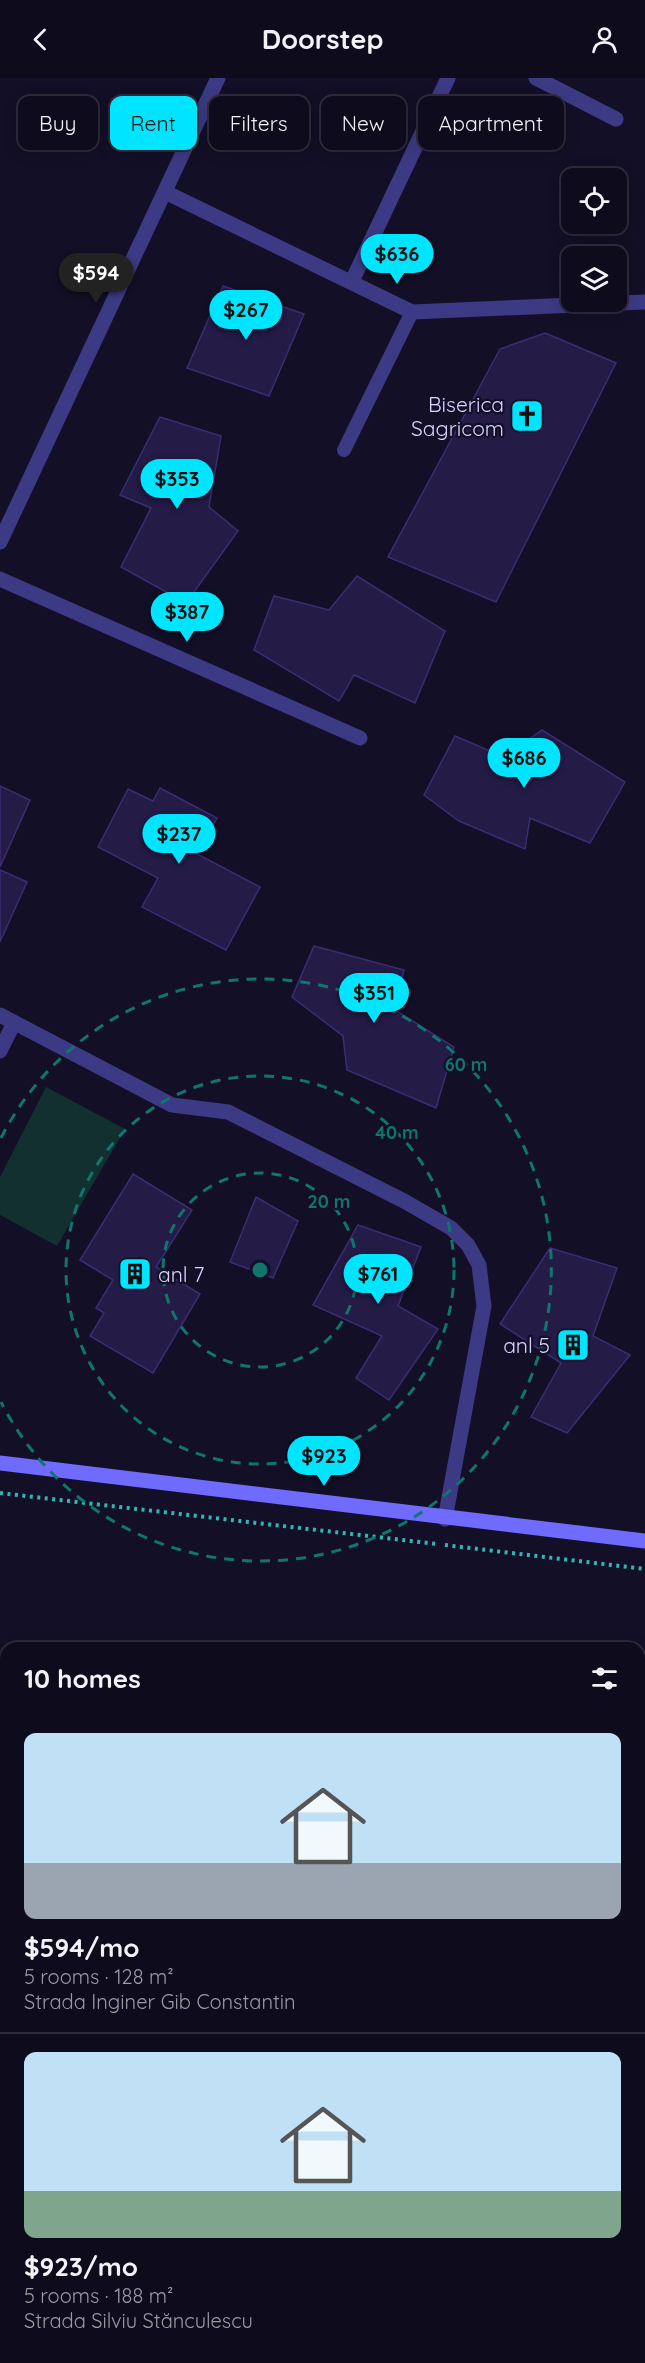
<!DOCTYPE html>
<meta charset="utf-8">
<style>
body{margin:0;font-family:Quicksand,sans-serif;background:#171425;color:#f1f3f6;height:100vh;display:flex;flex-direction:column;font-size:22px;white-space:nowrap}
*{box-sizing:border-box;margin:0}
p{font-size:20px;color:#9b9ba3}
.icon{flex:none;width:33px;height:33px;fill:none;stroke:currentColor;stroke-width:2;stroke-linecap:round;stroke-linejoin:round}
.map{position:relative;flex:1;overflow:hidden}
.sheet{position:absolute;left:0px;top:1564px;width:645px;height:722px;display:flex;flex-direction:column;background:#0e0b1c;border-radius:18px 18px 0 0;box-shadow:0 3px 15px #0003,0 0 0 2px #2e2b3b}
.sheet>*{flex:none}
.guide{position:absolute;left:18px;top:18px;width:609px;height:54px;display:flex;gap:12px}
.fabs{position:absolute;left:561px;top:90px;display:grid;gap:12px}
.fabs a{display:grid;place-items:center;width:66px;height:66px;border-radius:12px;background:#0e0b1c;box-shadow:0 3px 15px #0003,0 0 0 2px #2e2b3b;font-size:30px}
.price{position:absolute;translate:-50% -51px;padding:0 14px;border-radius:21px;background:#00e5ff;color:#111;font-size:20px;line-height:39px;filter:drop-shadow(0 2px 3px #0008)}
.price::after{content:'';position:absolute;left:50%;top:36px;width:18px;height:14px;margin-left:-9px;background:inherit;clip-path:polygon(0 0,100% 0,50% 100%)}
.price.selected{background:#222;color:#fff}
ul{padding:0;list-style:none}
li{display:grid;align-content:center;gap:12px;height:318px;padding:0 24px}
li+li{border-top:2px solid #2e2b3b}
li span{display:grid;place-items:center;height:186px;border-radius:12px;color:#555}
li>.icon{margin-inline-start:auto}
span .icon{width:108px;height:108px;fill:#fffc;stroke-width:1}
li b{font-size:26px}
h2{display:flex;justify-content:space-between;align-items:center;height:72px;padding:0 24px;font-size:26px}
.tag{padding:0 21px;border-radius:12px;background:#0e0b1c;box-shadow:0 3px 15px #0003,0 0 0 2px #2e2b3b;font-size:21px;line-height:54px}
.tag.selected{background:#00e5ff;color:#111}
header{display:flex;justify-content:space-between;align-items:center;height:78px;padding:0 24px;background:#0e0b1c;font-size:27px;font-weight:700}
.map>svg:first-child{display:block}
</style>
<header><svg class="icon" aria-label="back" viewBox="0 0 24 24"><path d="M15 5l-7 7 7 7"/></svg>Doorstep<svg class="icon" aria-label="person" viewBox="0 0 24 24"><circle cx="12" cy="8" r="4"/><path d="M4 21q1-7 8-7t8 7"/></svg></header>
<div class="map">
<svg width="645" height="2285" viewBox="0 0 645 2285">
<rect width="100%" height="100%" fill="#130f26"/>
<path fill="#12302f" d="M46 1009 125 1051 57 1168 0 1137V1099Z"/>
<g fill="#241b47" stroke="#3b2d73" stroke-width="1.5">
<path d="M223 208 304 236 269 318 187 290Z"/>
<path d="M545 255 616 285 496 524 388 479 500 271Z"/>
<path d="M160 339 221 358 209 429 238 453 186 525 121 489 151 430 120 417Z"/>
<path d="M357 498 445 553 415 625 354 597 339 623 254 572 274 518 329 532Z"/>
<path d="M542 652 625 704 590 765 530 740 525 771 459 743 424 717 455 658 504 679Z"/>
<path d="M0 708 30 722 0 789Z"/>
<path d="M160 710 217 740 197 776 260 809 226 872 142 829 158 800 98 769 128 711 153 723Z"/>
<path d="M0 792 27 804 0 864Z"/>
<path d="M314 868 404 892 395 932 454 969 436 1030 347 992 343 958 292 919Z"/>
<path d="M133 1096 192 1132 156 1189 200 1216 153 1295 90 1258 104 1235 96 1230 113 1202 80 1182Z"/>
<path d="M256 1119 298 1143 273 1200 230 1184Z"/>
<path d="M358 1147 421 1169 398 1228 438 1251 389 1322 356 1300 382 1258 313 1227Z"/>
<path d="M550 1170 617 1190 593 1258 630 1277 567 1355 531 1339 561 1285 500 1246Z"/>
</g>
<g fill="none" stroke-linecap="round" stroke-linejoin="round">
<g stroke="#2fb8b0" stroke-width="4" stroke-dasharray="3 4.5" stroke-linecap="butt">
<path d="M0 1415 437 1466"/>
<path d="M445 1467 645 1491"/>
</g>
<path stroke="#3d3a85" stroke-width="14" d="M344 372 412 234"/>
<g stroke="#3d3a85" stroke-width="15">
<path d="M536 0 616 41"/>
<path d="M165 114 412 234 645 224"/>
<path d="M352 203 448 0"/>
<path d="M0 464 218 0"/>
<path d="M0 501 360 660"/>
<path d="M0 937 172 1027 228 1034 404 1123 451 1150 468 1167 479 1187 484 1228 445 1441"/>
<path d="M0 973 14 945"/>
</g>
<path stroke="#6f6bff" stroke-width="15" d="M0 1385 645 1463"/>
</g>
<g fill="none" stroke="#0f766e" stroke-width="3" stroke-dasharray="10 8">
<circle cx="260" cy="1192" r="97"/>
<circle cx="260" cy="1192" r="194"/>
<path d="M1 1060A291 291 0 1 1 1 1324"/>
</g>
<defs>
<g id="church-square" transform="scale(1.725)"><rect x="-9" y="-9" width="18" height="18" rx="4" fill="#00e5ff" stroke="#130f26"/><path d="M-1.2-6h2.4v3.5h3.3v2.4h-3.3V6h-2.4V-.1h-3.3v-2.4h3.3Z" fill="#111"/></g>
<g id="building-square" transform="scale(1.725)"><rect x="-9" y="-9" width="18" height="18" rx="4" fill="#00e5ff" stroke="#130f26"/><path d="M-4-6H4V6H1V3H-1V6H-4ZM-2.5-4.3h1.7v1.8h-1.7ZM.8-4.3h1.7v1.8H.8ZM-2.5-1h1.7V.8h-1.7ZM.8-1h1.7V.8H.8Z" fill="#111"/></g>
</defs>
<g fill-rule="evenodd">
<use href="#church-square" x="527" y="338"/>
<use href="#building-square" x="135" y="1196"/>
<use href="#building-square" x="573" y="1267"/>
</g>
<g text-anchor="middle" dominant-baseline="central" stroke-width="4.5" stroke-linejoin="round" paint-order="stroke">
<g font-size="21" fill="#d9d4ff" stroke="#130f26" text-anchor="end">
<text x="504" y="326">Biserica<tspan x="504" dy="24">Sagricom</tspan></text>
<text x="158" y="1196" text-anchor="start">anl 7</text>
<text x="550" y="1267">anl 5</text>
</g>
</g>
<circle cx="260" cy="1192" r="9" fill="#0f766e" stroke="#130f26" stroke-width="3"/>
<g font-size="18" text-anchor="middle" font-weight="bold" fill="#0f766e" stroke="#130f26" stroke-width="4.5" stroke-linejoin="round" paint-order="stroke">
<text x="466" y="993">60 m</text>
<text x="397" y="1061">40 m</text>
<text x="329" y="1130">20 m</text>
</g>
</svg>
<div class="fabs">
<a><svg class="icon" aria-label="locate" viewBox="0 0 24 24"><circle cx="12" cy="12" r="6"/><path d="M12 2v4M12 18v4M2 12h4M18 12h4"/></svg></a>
<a><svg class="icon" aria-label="layers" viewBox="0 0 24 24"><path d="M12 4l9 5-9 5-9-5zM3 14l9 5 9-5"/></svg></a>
</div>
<b class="price" style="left:397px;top:207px">$636</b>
<b class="price selected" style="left:96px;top:226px">$594</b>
<b class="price" style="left:246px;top:263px">$267</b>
<b class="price" style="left:177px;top:432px">$353</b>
<b class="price" style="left:187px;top:565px">$387</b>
<b class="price" style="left:524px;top:711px">$686</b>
<b class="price" style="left:179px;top:787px">$237</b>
<b class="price" style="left:374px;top:946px">$351</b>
<b class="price" style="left:378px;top:1227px">$761</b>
<b class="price" style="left:324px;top:1409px">$923</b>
<div class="guide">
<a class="tag">Buy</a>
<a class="tag selected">Rent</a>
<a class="tag">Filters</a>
<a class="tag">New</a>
<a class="tag">Apartment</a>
</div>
<section class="sheet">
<h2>10 homes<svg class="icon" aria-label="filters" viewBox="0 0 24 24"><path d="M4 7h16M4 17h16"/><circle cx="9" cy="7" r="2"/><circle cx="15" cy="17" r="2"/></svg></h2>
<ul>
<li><span style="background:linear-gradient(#bfe0f5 70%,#9aa5b1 0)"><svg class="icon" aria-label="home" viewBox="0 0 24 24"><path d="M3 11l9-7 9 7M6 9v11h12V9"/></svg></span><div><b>$594/mo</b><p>5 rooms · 128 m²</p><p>Strada Inginer Gib Constantin</p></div></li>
<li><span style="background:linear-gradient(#bfe0f5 75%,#7fa58c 0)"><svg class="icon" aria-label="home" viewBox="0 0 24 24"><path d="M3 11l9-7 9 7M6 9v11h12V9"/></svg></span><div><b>$923/mo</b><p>5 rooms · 188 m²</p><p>Strada Silviu Stănculescu</p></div></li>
</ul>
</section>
</div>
